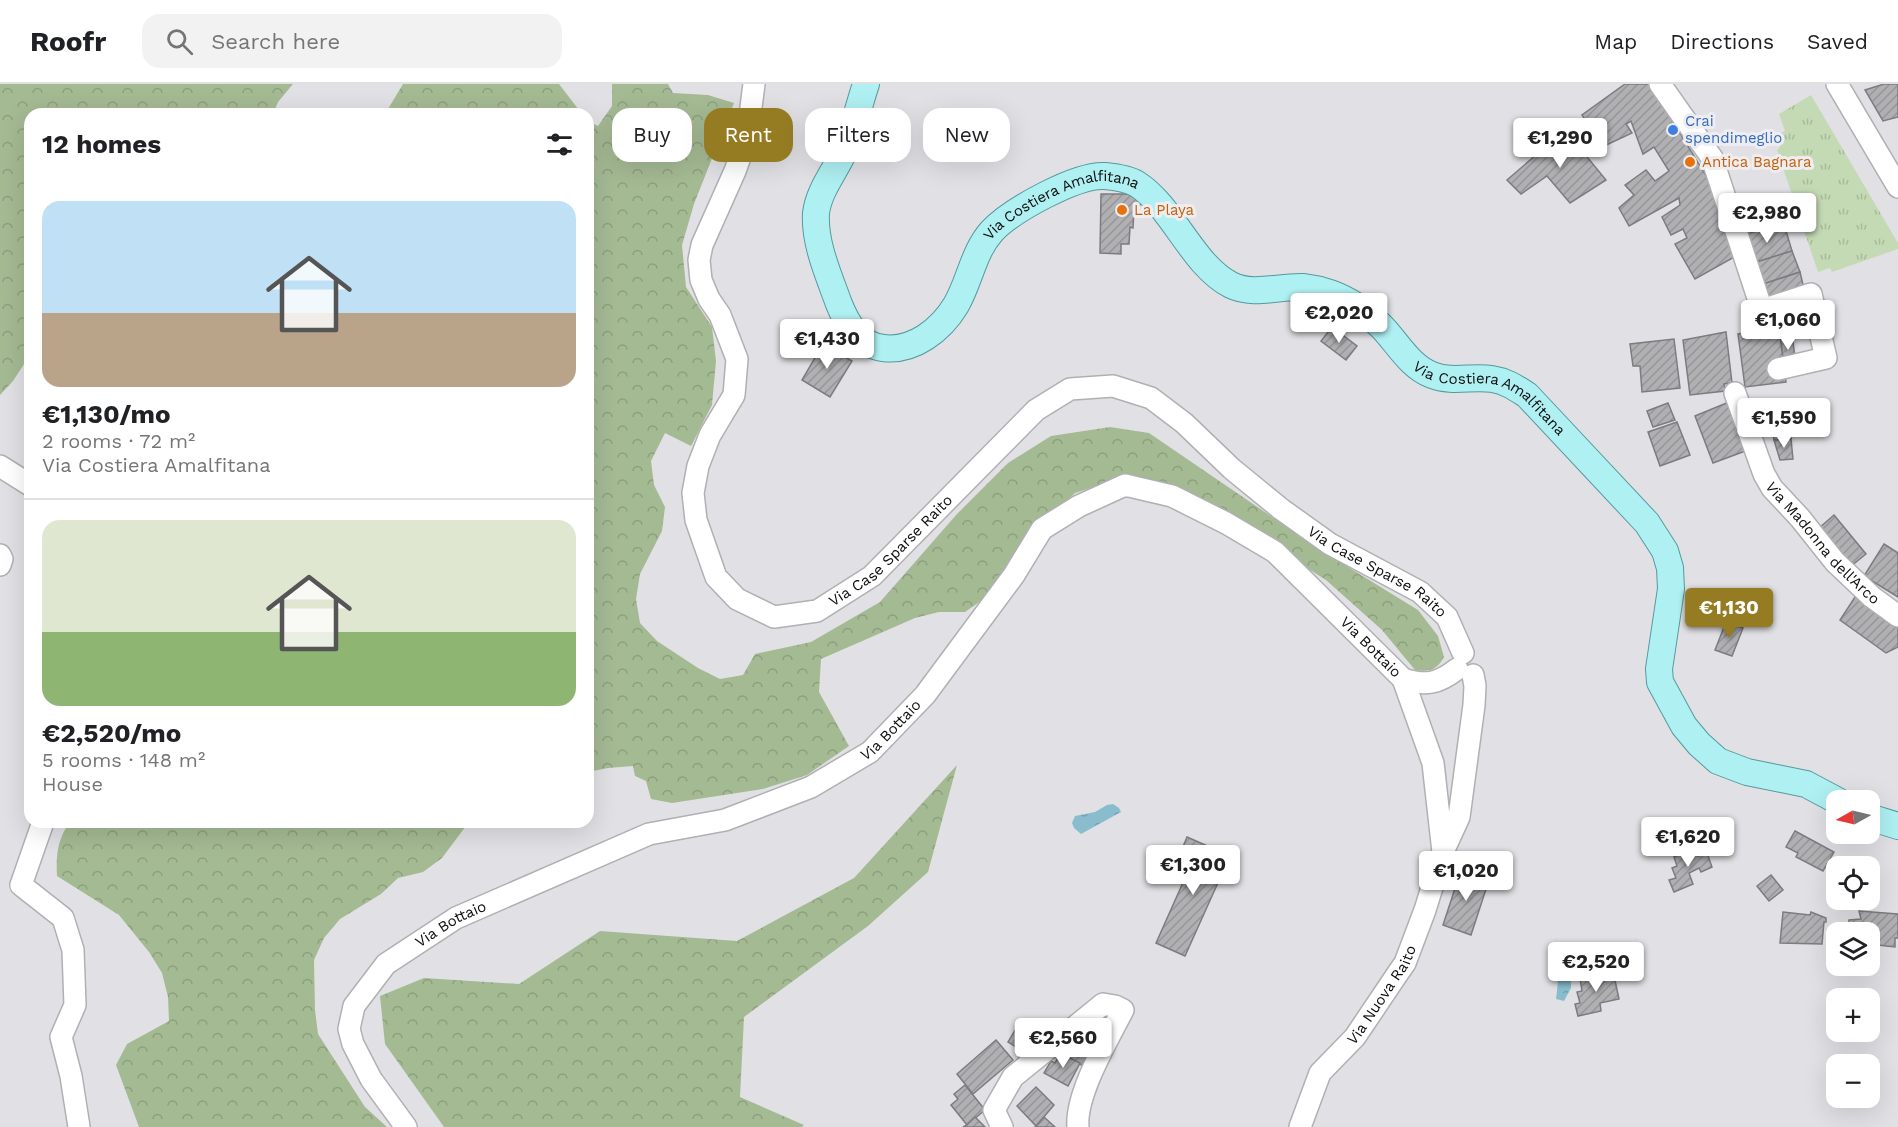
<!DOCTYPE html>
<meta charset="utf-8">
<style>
body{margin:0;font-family:"Work Sans",sans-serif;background:#f2f2f2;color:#202124;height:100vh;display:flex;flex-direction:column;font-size:22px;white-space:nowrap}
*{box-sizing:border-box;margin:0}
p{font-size:20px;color:#757577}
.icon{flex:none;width:33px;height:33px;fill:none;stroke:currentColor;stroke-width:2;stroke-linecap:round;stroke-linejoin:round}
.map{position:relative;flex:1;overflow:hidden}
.side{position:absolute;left:24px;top:24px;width:570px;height:720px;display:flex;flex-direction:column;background:#fff;border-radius:18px;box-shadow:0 6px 24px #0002}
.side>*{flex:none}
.guide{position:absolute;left:612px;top:24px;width:570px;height:54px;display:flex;gap:12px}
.needle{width:39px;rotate:262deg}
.controls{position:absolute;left:1826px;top:706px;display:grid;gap:12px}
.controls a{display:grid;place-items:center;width:54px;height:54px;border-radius:12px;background:#fff;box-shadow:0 6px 24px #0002;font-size:30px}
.price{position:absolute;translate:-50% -51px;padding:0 14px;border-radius:6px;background:#fff;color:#222;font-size:20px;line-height:39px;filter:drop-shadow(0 2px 3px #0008)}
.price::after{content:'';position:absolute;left:50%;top:36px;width:18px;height:14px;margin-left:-9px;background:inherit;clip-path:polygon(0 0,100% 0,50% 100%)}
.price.selected{background:#957c23;color:#fff}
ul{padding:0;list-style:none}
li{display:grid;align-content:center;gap:12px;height:318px;padding:0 18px}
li+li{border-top:2px solid #e0e0e0}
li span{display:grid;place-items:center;height:186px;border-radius:18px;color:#555}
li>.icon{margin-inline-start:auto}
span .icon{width:108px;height:108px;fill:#fffc;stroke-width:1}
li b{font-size:26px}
h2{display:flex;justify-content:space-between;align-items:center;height:72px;padding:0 18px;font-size:26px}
.tag{padding:0 21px;border-radius:18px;background:#fff;box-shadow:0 6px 24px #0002;font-size:21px;line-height:54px}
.tag.selected{background:#957c23;color:#fff}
header{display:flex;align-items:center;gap:36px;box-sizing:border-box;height:84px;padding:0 30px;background:#fff;border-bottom:2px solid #e0e0e0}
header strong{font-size:28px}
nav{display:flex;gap:33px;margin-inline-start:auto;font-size:21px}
.search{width:420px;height:54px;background:#f2f2f2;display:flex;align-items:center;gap:15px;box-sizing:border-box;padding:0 21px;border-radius:18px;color:#757577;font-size:22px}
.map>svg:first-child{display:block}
</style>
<header>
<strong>Roofr</strong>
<div class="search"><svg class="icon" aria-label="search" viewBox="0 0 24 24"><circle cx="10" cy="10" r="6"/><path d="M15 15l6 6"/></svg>Search here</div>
<nav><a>Map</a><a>Directions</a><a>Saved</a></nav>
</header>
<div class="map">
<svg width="1898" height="1043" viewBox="0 0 1898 1043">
<defs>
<pattern id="forest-crowns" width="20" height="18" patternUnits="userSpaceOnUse" patternTransform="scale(1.5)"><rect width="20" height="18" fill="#a4ba93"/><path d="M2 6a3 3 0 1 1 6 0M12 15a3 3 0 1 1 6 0" fill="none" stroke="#8c9f7e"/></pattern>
<pattern id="park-tufts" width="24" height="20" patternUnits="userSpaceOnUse" patternTransform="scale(1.5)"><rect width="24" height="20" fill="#c4dab4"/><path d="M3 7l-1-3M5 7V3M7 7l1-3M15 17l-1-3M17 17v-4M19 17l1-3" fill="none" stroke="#a7ba9a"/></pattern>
<pattern id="water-ripples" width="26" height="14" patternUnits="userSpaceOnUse" patternTransform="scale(1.5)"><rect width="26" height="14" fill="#89bdce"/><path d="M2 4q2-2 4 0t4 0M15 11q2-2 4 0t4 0" fill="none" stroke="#75a1b0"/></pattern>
<pattern id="building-hatch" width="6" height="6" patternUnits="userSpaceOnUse" patternTransform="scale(1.5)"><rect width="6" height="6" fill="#b0b0b3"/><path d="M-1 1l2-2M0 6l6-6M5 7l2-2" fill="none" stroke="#969699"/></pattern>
</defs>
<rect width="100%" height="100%" fill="#e1e1e5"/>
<g fill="url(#forest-crowns)">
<path d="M0 0H293L278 18 273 30H30V271L13 297 0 311Z"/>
<path d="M403 0H559L582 30H385Z"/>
<path d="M612 0H668L673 9 708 11 734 19 694 120 682 161 686 203 712 243 716 277 712 321 691 362 665 349 651 377 654 401 665 423 662 447 640 490 636 515 640 539 657 557 698 584 720 595 743 591 755 570 811 558 880 518 957 430 1008 379 1051 352 1110 343 1149 349 1322 467 1418 526 1438 552 1444 573C1437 586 1429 588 1415 586L1382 546 1326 496 1266 458 1109 398 1075 409 1023 460 985 514 965 528H939L915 534 821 575 819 608 849 662 807 691 763 705 672 719 651 715 646 697 635 692 633 682 608 684 588 688V37L598 42 612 22Z"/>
<path d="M957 681 928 788 868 842 744 933 740 1013 804 1041 802 1043H444L385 960 380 912 424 894 519 900 600 847 737 857 854 794Z"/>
<path d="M70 738H469L442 774 423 788 398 794 381 810 340 835 324 854 314 876 315 926 318 950 365 1023 387 1043H139L116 981 127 960 169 937 168 913 162 889 149 868 119 831 57 792C56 772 57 755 70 738Z"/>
</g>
<path fill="url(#park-tufts)" d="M1811 11 1898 159V165L1832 188 1830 184 1818 188 1777 66 1780 63 1776 51 1785 47 1779 30Z"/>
<g fill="url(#water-ripples)">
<path d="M1113 720 1119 724 1121 728 1081 750 1074 744 1072 739 1075 732 1095 728 1107 721Z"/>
<path d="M1572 873 1576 885 1571 892V904L1564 917 1556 915C1558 901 1558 888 1562 874Z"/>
</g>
<g fill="url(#building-hatch)" stroke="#7c7c80" stroke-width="1.5">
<path d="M1625 0H1650L1713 103 1738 171 1695 195 1675 160 1687 154 1683 145 1671 151 1662 133 1680 121 1679 114 1629 142 1619 124 1634 111 1625 101 1646 86 1655 97 1669 87 1654 63 1643 70 1631 37 1626 40 1632 49 1602 63 1582 31Z"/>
<path d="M1884 0H1898V33L1883 37 1865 6Z"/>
<path d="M1565 46 1606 96 1570 119 1547 92 1521 110 1507 96Z"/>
<path d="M1101 110H1132L1142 117 1137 126 1134 125 1133 144 1130 143 1129 160H1121V170L1100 169Z"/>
<path d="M1784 140 1792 167 1750 180 1742 151Z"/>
<path d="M1792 167 1800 188 1757 202 1750 180Z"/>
<path d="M1800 188 1804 205 1763 219 1757 202Z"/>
<path d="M1332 243 1357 262 1346 276 1321 257Z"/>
<path d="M1791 243 1797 289 1785 291 1779 244Z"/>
<path d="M1779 244 1786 298 1745 303 1738 250Z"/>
<path d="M1726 248 1732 299 1724 300 1725 307 1690 311 1683 256Z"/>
<path d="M1674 255 1680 304 1642 308 1640 282H1633L1630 260Z"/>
<path d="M823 260 852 277 830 313 802 296Z"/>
<path d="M1729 318 1748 366 1713 379 1695 332Z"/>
<path d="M1668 319 1675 336 1653 343 1647 327Z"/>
<path d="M1787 321 1791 355 1774 356 1770 322Z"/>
<path d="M1677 338 1690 371 1660 382 1648 348Z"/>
<path d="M1791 355 1793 375 1780 376 1774 356Z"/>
<path d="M1834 431 1866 470 1850 483 1818 445Z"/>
<path d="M1884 460 1898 469V513L1864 492Z"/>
<path d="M1857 510 1898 537V563L1886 569 1840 536Z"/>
<path d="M1726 538 1743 544 1732 572 1715 566Z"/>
<path d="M1795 747 1834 768 1823 787 1796 773 1798 769 1786 763Z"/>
<path d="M1187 753 1230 772 1185 872 1156 859 1193 776 1180 770Z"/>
<path d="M1694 764 1698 772 1707 769 1712 783 1701 788 1699 784 1689 789 1693 800 1674 808 1669 796 1676 794 1672 784 1677 782 1674 773Z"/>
<path d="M1461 786 1489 796 1471 851 1443 841Z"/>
<path d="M1771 791 1783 806 1769 817 1757 802Z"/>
<path d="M1859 827 1898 830V854H1895V863L1869 860V849H1848L1849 836 1861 835Z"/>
<path d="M1783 828 1810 831 1811 828 1826 834V838H1824L1822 860 1780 859Z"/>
<path d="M1613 887 1619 915 1600 919 1601 927 1578 932 1575 920 1580 919 1577 908 1582 907 1580 894Z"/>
<path d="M1020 938 1043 951 1031 972 1008 958Z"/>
<path d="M1084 947 1101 958 1085 983 1065 972 1072 961 1074 963Z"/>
<path d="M996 956 1013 976 973 1010 957 990Z"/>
<path d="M1060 969 1080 979 1068 1002 1044 989 1051 977 1055 979Z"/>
<path d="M965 1001 985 1026 967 1041 951 1021 958 1015 954 1010Z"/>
<path d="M1036 1003 1054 1021 1036 1042 1017 1022Z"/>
<path d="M975 1033 985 1043H963L967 1041Z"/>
<path d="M1044 1033 1055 1043H1035Z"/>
</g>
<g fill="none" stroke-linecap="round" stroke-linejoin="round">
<g stroke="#b0b0b4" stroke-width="24">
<g id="minor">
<path id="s1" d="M754 0 747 54 735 87 702 161 699 176 701 196 709 215 720 231 737 275 734 311 710 351 698 382 693 409 696 436 716 493 737 515 774 533 817 527 872 492 1036 326 1070 305 1113 302 1151 314 1184 339 1232 385 1281 425 1330 460 1420 508 1447 533 1463 569"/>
<path d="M1660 0 1712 74 1762 226 1811 210 1826 274 1778 285"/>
<path d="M1837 0 1898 103"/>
<path id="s2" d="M1735 309 1764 390 1772 404 1800 434 1835 478 1872 513 1898 532"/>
<path d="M0 382 30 401"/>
<path d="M0 471 2 475 0 481"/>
<path d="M1403 595 1433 679 1443 768"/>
<path d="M43 738 21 801 63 834 73 866 75 921 61 953 71 992 79 1043"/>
<path id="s3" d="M406 1043 371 995 353 960 349 945 354 922 386 880 456 834 649 750 725 736 811 703 870 668 925 611 1014 491 1042 445 1079 422 1125 401 1172 412 1226 439 1275 468 1403 595C1425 602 1438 600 1457 585"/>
<path d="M1002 1043 994 1026 1013 993 1103 920 1115 922 1123 926C1108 955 1075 1011 1078 1043"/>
<path id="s4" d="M1300 1043 1320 989 1355 953 1398 889 1405 879 1425 826 1443 768 1459 733 1474 621 1475 602 1473 591"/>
</g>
</g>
<g stroke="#549a9d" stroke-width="28">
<g id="major">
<path id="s5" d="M866 0C859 21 854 43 846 63 837 85 819 105 816 129 814 159 829 192 839 220 847 240 859 261 883 264 913 268 941 246 956 221 970 197 973 168 992 147 1012 126 1077 90 1105 92 1115 93 1129 95 1137 100 1173 123 1192 181 1231 201 1253 212 1279 202 1303 203 1311 204 1321 206 1330 209 1349 216 1366 227 1381 242 1397 258 1409 282 1432 291 1452 299 1472 292 1492 295 1506 297 1516 304 1527 311L1647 439 1665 467 1670 484 1671 505 1659 585 1660 598 1684 642 1699 660 1718 677 1747 688 1806 700 1838 717"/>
<path d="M1869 733 1898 742"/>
</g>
</g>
<use href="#minor" stroke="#fff" stroke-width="21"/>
<use href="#major" stroke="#aff0f2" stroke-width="26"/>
</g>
<circle fill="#3f7fe0" stroke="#eeeef2" stroke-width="2" cx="1673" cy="46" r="6"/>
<g fill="#e8710a" stroke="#eeeef2" stroke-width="2">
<circle cx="1690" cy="78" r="6"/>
<circle cx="1122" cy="126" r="6"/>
</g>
<g text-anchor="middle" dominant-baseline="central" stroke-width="6" stroke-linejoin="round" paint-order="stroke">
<g font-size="15" fill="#366cbe" stroke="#eeeef2" text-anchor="start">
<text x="1685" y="37">Crai<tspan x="1685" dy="17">spendimeglio</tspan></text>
</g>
<g font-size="15" fill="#c56008" stroke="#eeeef2" text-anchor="start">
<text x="1702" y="78">Antica Bagnara</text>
<text x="1134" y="126">La Playa</text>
</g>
<g font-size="15" fill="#0c0c0d" stroke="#eeeef2">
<text stroke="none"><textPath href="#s5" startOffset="548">Via Costiera Amalfitana</textPath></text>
<text stroke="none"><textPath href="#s5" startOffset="1070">Via Costiera Amalfitana</textPath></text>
<text stroke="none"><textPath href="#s2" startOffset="177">Via Madonna dell'Arco</textPath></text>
<text stroke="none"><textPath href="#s1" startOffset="735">Via Case Sparse Raito</textPath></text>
<text stroke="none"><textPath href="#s1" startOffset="1347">Via Case Sparse Raito</textPath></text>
<text stroke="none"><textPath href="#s3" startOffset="1400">Via Bottaio</textPath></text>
<text stroke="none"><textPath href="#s3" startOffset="753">Via Bottaio</textPath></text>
<text stroke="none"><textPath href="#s3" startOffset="267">Via Bottaio</textPath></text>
<text stroke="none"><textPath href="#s4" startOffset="158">Via Nuova Raito</textPath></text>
</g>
</g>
</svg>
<div class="controls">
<a><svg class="needle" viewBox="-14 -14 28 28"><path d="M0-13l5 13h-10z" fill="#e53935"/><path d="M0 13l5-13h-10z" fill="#757577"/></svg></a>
<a><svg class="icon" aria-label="locate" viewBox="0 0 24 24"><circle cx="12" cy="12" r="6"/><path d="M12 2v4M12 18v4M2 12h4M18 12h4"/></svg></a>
<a><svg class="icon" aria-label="layers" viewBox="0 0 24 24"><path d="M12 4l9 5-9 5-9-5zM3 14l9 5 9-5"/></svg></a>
<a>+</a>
<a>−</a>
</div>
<b class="price" style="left:1560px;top:85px">€1,290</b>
<b class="price" style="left:1767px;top:160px">€2,980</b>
<b class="price" style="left:1339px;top:260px">€2,020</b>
<b class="price" style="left:1788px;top:267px">€1,060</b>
<b class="price" style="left:827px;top:286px">€1,430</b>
<b class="price" style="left:1784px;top:365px">€1,590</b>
<b class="price selected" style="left:1729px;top:555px">€1,130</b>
<b class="price" style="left:1688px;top:784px">€1,620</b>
<b class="price" style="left:1193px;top:812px">€1,300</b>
<b class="price" style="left:1466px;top:818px">€1,020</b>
<b class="price" style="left:1596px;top:909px">€2,520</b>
<b class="price" style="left:1063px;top:985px">€2,560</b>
<div class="guide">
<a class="tag">Buy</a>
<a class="tag selected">Rent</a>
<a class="tag">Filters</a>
<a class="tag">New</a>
</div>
<section class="side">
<h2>12 homes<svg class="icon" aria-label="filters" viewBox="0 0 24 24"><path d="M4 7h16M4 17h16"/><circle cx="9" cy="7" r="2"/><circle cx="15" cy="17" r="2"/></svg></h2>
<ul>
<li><span style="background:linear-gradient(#bfe0f5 60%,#b9a48a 0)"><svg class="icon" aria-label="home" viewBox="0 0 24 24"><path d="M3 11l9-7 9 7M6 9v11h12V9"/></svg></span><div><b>€1,130/mo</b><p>2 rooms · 72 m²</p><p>Via Costiera Amalfitana</p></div></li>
<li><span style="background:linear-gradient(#dfe7d0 60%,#8fb573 0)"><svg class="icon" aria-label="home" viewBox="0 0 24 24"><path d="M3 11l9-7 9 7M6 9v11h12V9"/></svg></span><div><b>€2,520/mo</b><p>5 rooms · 148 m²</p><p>House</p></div></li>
</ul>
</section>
</div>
